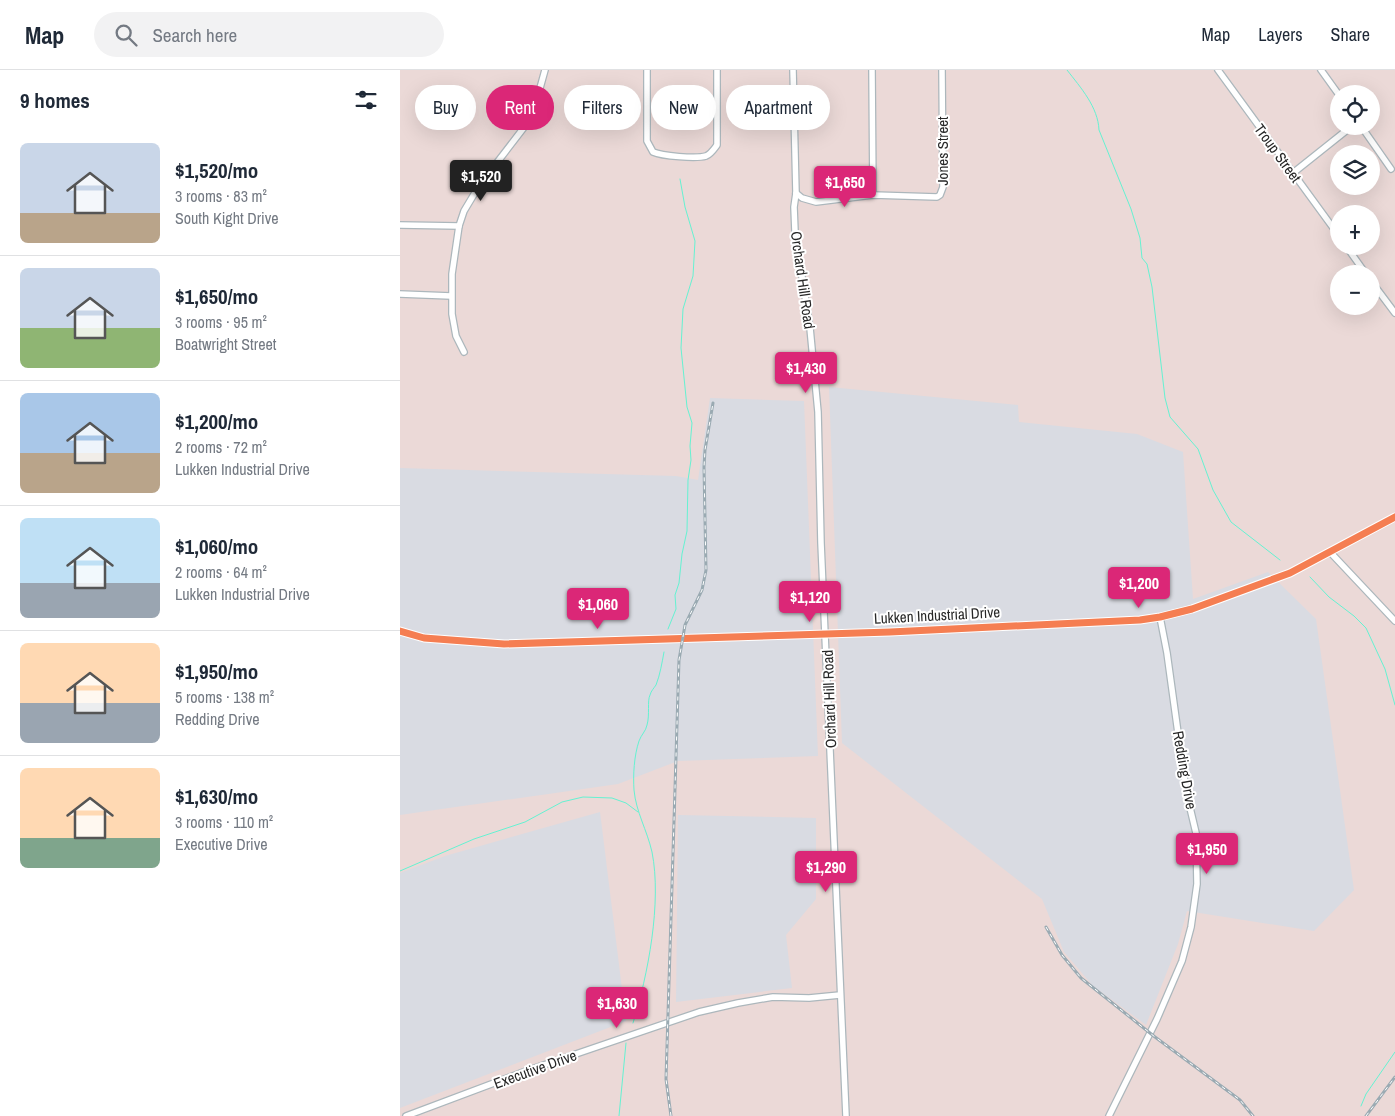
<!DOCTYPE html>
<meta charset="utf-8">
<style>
body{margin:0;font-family:"Archivo Narrow",sans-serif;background:#f2f2f3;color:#1f2937;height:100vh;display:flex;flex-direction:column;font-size:19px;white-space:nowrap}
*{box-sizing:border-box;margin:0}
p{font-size:16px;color:#747a83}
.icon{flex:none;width:28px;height:28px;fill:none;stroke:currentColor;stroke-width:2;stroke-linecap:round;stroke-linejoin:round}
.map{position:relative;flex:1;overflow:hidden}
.side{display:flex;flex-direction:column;background:#fff;width:400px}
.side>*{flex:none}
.banner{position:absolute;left:15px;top:15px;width:475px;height:45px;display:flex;gap:10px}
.buttons{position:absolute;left:930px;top:15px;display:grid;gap:10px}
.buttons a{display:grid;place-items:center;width:50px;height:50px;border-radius:50%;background:#fff;box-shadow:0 5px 20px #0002;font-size:25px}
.price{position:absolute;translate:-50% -42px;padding:0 11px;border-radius:5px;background:#db2777;color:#fff;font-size:16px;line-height:32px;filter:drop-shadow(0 1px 2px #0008)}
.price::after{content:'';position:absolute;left:50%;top:30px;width:15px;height:11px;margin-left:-8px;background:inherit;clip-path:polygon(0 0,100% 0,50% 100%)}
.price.active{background:#222;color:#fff}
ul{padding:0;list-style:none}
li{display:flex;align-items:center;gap:15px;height:125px;padding:0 20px}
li+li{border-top:1px solid #e0e1e3}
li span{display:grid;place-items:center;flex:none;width:140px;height:100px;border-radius:8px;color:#555}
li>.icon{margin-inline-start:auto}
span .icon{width:60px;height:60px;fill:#fffc;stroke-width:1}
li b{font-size:21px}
h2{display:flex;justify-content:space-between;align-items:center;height:60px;padding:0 20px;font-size:21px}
.chip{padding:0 18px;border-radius:22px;background:#fff;box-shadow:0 5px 20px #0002;font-size:18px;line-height:45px}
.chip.active{background:#db2777;color:#fff}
header{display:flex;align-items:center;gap:30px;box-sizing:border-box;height:70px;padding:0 25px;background:#fff;border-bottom:1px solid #e0e1e3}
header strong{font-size:24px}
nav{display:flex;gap:28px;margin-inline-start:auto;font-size:18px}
.search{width:350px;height:45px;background:#f2f2f3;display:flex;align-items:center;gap:12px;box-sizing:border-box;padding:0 18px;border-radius:28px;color:#747a83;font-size:19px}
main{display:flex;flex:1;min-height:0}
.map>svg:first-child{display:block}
</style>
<header>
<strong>Map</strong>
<div class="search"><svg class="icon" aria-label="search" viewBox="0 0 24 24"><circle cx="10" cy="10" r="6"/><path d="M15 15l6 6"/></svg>Search here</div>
<nav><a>Map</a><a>Layers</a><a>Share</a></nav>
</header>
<main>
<section class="side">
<h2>9 homes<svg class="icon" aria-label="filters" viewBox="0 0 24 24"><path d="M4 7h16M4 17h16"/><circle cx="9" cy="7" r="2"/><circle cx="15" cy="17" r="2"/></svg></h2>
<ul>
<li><span style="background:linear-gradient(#c9d6e8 70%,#b9a48a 0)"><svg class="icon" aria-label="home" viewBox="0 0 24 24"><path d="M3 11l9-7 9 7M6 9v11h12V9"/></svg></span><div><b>$1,520/mo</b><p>3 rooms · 83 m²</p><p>South Kight Drive</p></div></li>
<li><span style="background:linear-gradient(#c9d6e8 60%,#8fb573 0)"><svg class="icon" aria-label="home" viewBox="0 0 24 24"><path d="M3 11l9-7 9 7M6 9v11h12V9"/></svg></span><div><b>$1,650/mo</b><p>3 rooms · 95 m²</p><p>Boatwright Street</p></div></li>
<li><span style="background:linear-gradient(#a9c7e8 60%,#b9a48a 0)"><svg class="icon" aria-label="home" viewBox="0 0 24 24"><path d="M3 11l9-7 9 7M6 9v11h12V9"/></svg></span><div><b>$1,200/mo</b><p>2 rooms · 72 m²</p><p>Lukken Industrial Drive</p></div></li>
<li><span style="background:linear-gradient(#bfe0f5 65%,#9aa5b1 0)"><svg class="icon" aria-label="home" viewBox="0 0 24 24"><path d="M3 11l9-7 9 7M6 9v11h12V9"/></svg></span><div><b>$1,060/mo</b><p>2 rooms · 64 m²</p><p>Lukken Industrial Drive</p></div></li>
<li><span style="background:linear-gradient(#ffd9b3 60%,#9aa5b1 0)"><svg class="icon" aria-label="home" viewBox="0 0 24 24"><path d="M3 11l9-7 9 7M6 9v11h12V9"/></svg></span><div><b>$1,950/mo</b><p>5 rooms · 138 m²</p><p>Redding Drive</p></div></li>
<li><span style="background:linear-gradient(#ffd9b3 70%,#7fa58c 0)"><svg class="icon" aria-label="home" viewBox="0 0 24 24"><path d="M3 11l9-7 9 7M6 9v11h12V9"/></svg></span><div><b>$1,630/mo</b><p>3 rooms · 110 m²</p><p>Executive Drive</p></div></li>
</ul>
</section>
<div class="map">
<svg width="995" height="1046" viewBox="0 0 995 1046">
<rect width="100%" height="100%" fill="#ebd9d7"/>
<g fill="#d9dbe2">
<path d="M429 317 618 335 619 352 737 364 783 382 793 529 868 502 916 549 954 820 914 861 787 841 778 874 746 955 693 916 664 882 642 829 442 673Z"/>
<path d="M310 328 404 331 418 686 278 691 218 714 0 745V398L276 406 298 410Z"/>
<path d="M200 742 226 951 0 1038V803L45 786Z"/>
<path d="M278 745 416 748V829L386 865 392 918 276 932Z"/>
</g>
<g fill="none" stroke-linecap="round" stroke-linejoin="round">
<g stroke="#65f2d2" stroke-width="1">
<path d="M667 0C681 18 698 37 699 60L731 139 740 168 742 188 747 194 752 217 765 328 770 347 798 379 813 420 831 452 880 490"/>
<path d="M910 507 929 527 954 546 966 558 985 599 995 635"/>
<path d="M268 559 276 539 275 525 279 513 282 484 287 461 288 410 291 390 290 376 292 353 287 337 281 278 283 239 293 206 295 171 285 137 280 109"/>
<path d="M0 801 74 769 125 752 162 732 183 727 212 728 226 733 238 742"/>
<path d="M233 953C248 905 262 832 252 782 247 760 236 742 234 720 233 705 234 686 239 671 241 665 246 661 247 655 250 645 247 631 250 625 251 621 254 618 256 615 260 605 262 593 264 582"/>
<path d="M961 1036 966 1024 995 982"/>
<path d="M219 1046 226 973"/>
</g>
<g stroke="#acb7bc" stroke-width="8">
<g id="minor">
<path d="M247 0V71L253 82C262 86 296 89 306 86 311 84 314 79 317 75V0"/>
<path d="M393 0 396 123 394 137 395 162 410 258 418 342 421 473 446 1046"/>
<path d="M472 0 473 125"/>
<path d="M818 0 939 166"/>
<path d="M921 0 939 25"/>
<path d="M961 56 991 99"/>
<path d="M893 103 952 56"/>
<path d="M396 123 402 128 416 132 473 125 537 127 540 125 543 117 542 0"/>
<path d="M0 155 59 156"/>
<path d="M946 176 966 204"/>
<path d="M971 211 995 243"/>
<path d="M0 224 51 226"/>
<path d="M64 282 56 266 52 244V204L59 156 64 141 79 116 132 47 145 0"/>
<path d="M930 482 995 551"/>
<path d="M6 1046 126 1001 299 942 338 933 373 927 409 928 440 925"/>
<path d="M709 1046 757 949 782 891 791 857 797 814 796 763 786 721 767 583 760 547"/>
</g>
</g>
<g stroke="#fff" stroke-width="9">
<path id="major" d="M0 561 24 568 104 574 490 562 740 550 760 547 792 539 890 503 995 447"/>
</g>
<use href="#minor" stroke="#fff" stroke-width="5.5"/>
<use href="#major" stroke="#f57e52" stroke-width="7"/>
<g stroke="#9aaab2" stroke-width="3">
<g id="rail">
<path d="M646 857 662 885 681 908 755 967 840 1030 853 1046"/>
<path d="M271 1046 266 1009 279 590 285 555 302 520 306 500 304 397 305 380 313 333"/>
<path d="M966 1046 995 1007"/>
</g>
</g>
<use href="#rail" stroke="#fff" stroke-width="1" stroke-dasharray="4" stroke-linecap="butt"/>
</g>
<g text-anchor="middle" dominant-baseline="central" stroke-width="4" stroke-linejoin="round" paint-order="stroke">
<g font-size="15" fill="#272727" stroke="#fff">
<text transform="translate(542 81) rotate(-90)">Jones Street</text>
<text transform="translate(878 83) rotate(54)">Troup Street</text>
<text transform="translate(403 210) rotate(82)">Orchard Hill Road</text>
<text transform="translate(537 545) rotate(-3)">Lukken Industrial Drive</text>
<text transform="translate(429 629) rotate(-92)">Orchard Hill Road</text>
<text transform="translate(785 700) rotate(80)">Redding Drive</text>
<text transform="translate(135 999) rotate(-20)">Executive Drive</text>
</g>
</g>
</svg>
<div class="buttons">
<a><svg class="icon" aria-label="locate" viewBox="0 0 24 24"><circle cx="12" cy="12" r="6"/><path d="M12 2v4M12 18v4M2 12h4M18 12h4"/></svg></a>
<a><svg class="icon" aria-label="layers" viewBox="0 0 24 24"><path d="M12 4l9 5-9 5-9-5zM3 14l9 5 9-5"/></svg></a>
<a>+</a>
<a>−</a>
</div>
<b class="price active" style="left:81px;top:132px">$1,520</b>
<b class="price" style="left:445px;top:138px">$1,650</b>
<b class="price" style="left:406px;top:324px">$1,430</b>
<b class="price" style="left:739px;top:539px">$1,200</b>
<b class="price" style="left:410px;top:553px">$1,120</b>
<b class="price" style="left:198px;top:560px">$1,060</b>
<b class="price" style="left:807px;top:805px">$1,950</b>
<b class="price" style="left:426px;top:823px">$1,290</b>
<b class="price" style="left:217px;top:959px">$1,630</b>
<div class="banner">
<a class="chip">Buy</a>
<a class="chip active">Rent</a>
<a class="chip">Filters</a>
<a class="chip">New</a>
<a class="chip">Apartment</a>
</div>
</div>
</main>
